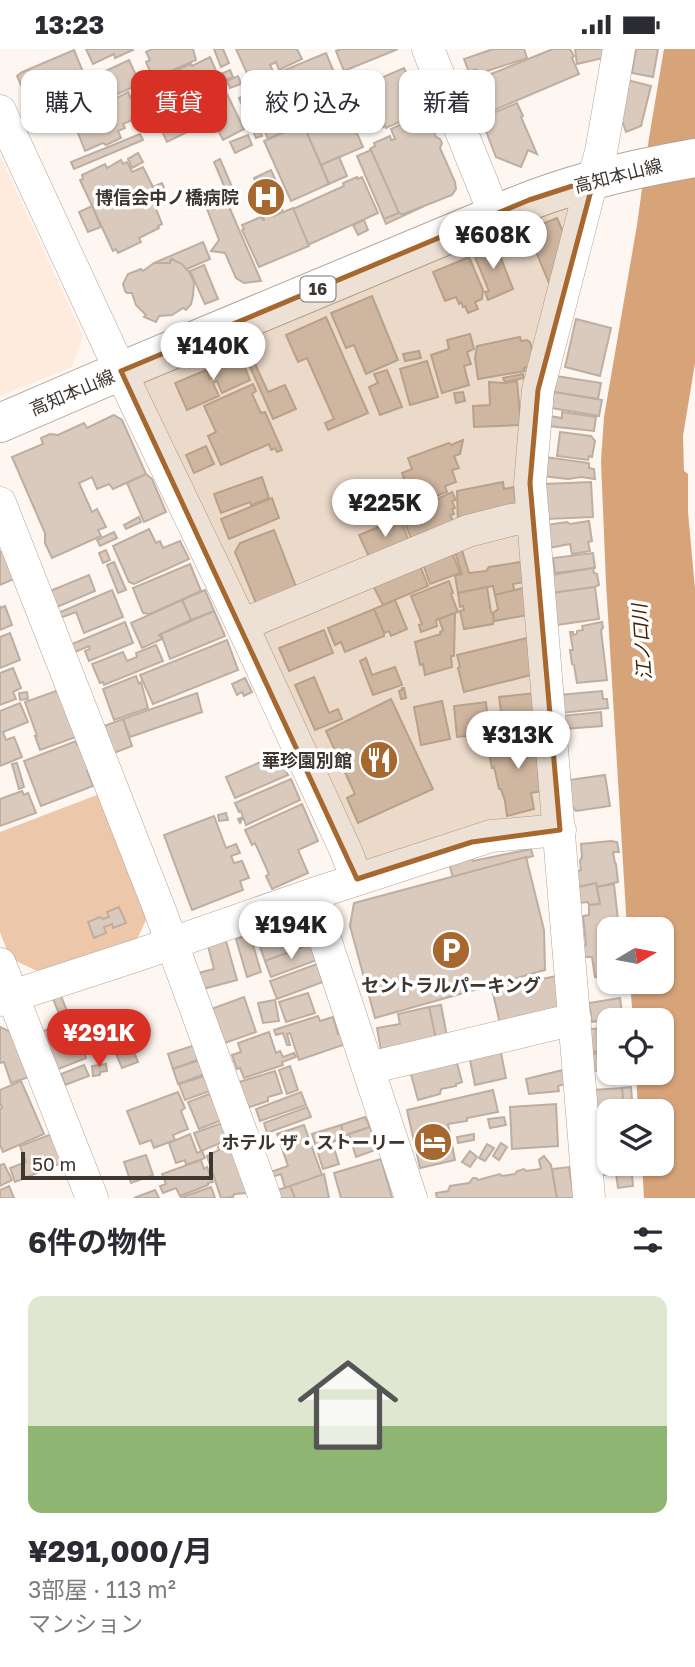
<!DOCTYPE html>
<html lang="ja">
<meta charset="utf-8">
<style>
body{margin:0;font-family:"Golos Text","Noto Sans JP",sans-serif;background:#f7f7f7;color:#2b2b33;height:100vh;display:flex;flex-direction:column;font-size:26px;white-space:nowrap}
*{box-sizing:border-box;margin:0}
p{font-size:23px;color:#7c7c81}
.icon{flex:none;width:38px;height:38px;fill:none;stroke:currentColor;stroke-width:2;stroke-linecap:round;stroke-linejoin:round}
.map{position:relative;height:1149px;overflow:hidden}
.side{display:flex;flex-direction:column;background:#fff;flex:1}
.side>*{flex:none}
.banner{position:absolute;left:21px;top:21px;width:654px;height:63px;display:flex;gap:14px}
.needle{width:46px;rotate:80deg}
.tools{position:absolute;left:597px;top:868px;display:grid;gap:14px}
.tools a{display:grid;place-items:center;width:77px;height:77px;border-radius:14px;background:#fff;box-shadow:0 2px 5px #0004;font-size:35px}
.scale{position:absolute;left:21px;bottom:18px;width:192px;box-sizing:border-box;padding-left:7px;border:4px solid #3d3631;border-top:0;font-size:19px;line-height:24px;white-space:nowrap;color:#3d3631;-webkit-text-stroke:5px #fff;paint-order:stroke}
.price{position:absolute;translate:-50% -60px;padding:0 16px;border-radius:24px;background:#fff;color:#222;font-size:23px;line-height:46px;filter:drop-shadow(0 2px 4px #0008)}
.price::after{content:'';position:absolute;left:50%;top:42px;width:21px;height:16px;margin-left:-10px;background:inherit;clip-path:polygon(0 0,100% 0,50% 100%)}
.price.current{background:#d93025;color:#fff}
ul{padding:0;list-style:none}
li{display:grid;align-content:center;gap:14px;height:371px;padding:0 28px}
li span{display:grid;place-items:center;height:217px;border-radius:14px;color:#555}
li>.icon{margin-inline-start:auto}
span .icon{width:126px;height:126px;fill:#fffc;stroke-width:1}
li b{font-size:30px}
h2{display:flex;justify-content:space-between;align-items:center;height:84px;padding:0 28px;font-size:30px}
.pill{padding:0 24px;border-radius:14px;background:#fff;box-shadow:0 2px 5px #0004;font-size:24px;line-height:63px}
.pill.current{background:#d93025;color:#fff}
.status{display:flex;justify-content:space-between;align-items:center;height:49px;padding:0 35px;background:#fff;direction:ltr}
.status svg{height:19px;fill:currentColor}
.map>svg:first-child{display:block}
</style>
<div class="status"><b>13:23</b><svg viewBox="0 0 49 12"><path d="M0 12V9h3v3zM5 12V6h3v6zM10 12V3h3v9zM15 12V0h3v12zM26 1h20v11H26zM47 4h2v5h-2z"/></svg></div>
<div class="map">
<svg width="695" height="1149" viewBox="0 0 695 1149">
<rect width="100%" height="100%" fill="#fdf6f1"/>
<path fill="#feebdd" d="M0 106 83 287 72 318 0 347Z"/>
<path fill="#edc7a9" d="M102 744 149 865 137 890 37 922 10 909 0 883V783Z"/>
<path fill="#d7a379" d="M664 0H695V314L683 387 684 422 688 425V463L695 540V1149H644L642 1115H662V1062H638L636 1024H662V971H633L630 933H662V880H627L606 534 601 412 604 368 637 176 649 89Z"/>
<g fill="#dacabd" stroke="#beaea1" stroke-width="2">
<path d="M86 0H132L133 1 115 9 114 5 93 15Z"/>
<path d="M152 0H193L196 11 153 30 146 13 150 11 146 3Z"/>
<path d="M214 0H223L229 14 221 18Z"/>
<path d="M236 0H297L302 10 279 21 276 13 270 16 273 22 250 31Z"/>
<path d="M341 0H398L344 22 336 2Z"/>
<path d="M493 0H524L527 9 478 25 476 20 469 23 464 10Z"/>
<path d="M553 0H570L574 7 572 9 579 25 480 67 466 35Z"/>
<path d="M575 0H605L603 9 577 15Z"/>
<path d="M636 0H658L653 28 632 24Z"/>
<path d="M74 1 83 23 31 46 27 36 22 38 17 27 22 23Z"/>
<path d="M326 4 344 48 300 68 280 23Z"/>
<path d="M210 8 223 38 205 46 206 49 190 56 176 21 191 15 192 17Z"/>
<path d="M129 11 140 35 95 55 87 37 96 34 95 32 101 30 99 25Z"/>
<path d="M404 19 424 65 416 68 415 66 386 79 385 77 378 80 360 38Z"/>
<path d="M230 21 233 28 226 31 223 24Z"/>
<path d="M175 22 182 39 176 42 181 52 149 67 139 44 143 42 141 37Z"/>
<path d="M280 23 303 75 268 90 245 38Z"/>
<path d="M238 27 241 35 230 39 227 32Z"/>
<path d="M627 31 651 37 641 77 626 83 620 66Z"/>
<path d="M128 43 138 65 131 68 132 71 123 75 125 79 118 82 121 89 106 96 103 94 85 102 73 71Z"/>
<path d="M227 45 244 80 223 91 205 56Z"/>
<path d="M248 45 250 48 247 49 250 56 253 55 260 72 256 73 262 87 256 89 239 49Z"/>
<path d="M517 54 523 67 521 68 537 105 528 101 521 118 496 108 481 69Z"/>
<path d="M345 57 363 98 321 116 303 75Z"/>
<path d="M435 57 441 72 431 76 436 88 440 90 442 94 440 99 455 133 456 140 452 146 401 166 397 162 370 100 375 97 374 94 390 87 391 91 395 90 391 80 424 65 423 62Z"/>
<path d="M179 67 187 83 167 93 159 76Z"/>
<path d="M303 75 329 135 291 152 264 92Z"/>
<path d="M140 85 143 91 74 120 71 113Z"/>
<path d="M248 86 252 96 235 104 230 93Z"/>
<path d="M371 101 399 164 384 170 357 107Z"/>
<path d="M138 104 143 113 132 119 128 110Z"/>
<path d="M339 108 347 127 329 135 321 116Z"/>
<path d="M220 110 236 147 229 149 214 113Z"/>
<path d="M121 111 123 115 127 113 132 123 143 118 153 138 162 134 169 151 155 157 162 175 158 177 159 179 139 189 141 193 118 204 116 200 113 202 80 131 83 130 82 126 105 115 107 119Z"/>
<path d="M271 121 283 148 278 150 283 163 274 167 268 154 266 155 254 129Z"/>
<path d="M357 128 358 130 362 128 378 164 308 196 293 160 344 137 343 134Z"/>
<path d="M226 152 228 155 261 232 244 234 236 229 225 204 211 202 219 191 207 160 213 157 214 160 222 157 221 154Z"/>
<path d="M268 154 274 167 293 159 309 197 259 218 242 181 244 180 242 176 261 168 263 171H264L259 158Z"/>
<path d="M92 157 101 178 88 183 79 163Z"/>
<path d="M424 157 386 175 384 170 399 164 404 166Z"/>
<path d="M557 169 566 190 555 231 549 234 527 181Z"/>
<path d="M364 171 368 181 358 186 353 176Z"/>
<path d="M203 193 210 210 187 220 172 210 170 211V214H154Z"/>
<path d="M495 194 513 240 488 251 485 243 489 242 473 203Z"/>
<path d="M469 208 483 241 482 250 475 253 478 260 468 264 465 257 463 258 461 253 459 255 456 248 445 252 433 223Z"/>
<path d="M171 210 182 215 189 223 194 233 193 247 191 255 186 261 183 259 172 266 159 267 156 273 144 268 146 266 136 256 132 244H127L125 242 123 235 128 225 141 220 143 222 154 214H170Z"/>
<path d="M204 216 218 250 205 255 190 222Z"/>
<path d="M372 247 398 311 366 325 354 296 346 299 331 264Z"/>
<path d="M326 268 368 364 328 381 325 374 334 370 307 309 298 313 286 286Z"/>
<path d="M576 270 611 279 600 327 565 318Z"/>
<path d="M470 285 474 300 467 303 471 315 464 317 469 336 442 344 431 306 449 300 447 291Z"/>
<path d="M520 288 521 292 527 291 530 293 534 309 528 322 527 318 524 319 525 322 478 330 475 309 477 297Z"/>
<path d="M419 302 421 309 405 312 403 305Z"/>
<path d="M250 304 268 343 285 336 296 360 273 370 245 306Z"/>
<path d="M239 305 250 331 222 344 217 332 213 334 219 347 187 361 175 334 206 321 210 330 215 327 211 317Z"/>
<path d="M427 312 438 348 410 356 400 320Z"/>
<path d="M387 321 402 358 380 366 369 338 378 334 374 325Z"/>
<path d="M523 325 524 329 505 333 503 329Z"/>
<path d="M556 327 601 334 598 350 554 343Z"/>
<path d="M517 332 521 376 474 378 473 357 490 356 489 333 505 334Z"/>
<path d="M253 335 256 342 252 345 261 364 265 363 282 401 277 403 275 399 271 401 269 395 221 416 208 387 216 383 204 357Z"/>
<path d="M463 343 465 352 456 354 454 344Z"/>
<path d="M554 343 602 351 599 367 551 359Z"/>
<path d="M562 363 596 368 594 382 548 377 549 367 562 369Z"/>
<path d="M114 366 122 371 146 425 113 440 109 435 97 440 92 428 79 434 92 463 97 460 106 478 98 481 101 487 52 509 45 494V484L12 408 43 395 41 389 50 385 58 386 84 374 87 379Z"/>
<path d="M560 383 591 387 595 392 592 408 589 407 588 411 557 407Z"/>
<path d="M463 391 460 405 454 407 459 419 452 421 456 433 445 437 447 443 434 448 432 444 412 451 402 424 412 420 408 409 449 394 451 396Z"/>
<path d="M206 397 214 415 194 424 186 406Z"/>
<path d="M545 408 589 414V419L594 420 595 430 581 428 568 430 543 427Z"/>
<path d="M146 425 152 430 166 463 144 473 127 434Z"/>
<path d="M262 428 269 449 251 456 250 453 221 464 214 445Z"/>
<path d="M503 433 504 440 514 438 516 453 515 458 458 475 457 442Z"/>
<path d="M591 433 593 468 546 470 544 435Z"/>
<path d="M452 443 456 451 452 452 455 459 452 460 454 465 450 466 453 472 413 494 402 467Z"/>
<path d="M272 449 279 469 229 490 221 470Z"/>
<path d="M139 468 141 473 126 480 124 476Z"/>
<path d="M400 469 410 495 371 512 359 486Z"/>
<path d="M589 472 592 492 588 493 590 502 572 505 570 495 549 499 546 476 567 473 570 475Z"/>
<path d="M149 480 156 494 160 492 163 499 180 492 189 510 134 535 129 533 113 497Z"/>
<path d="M274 481 298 543 256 554 235 503 240 494Z"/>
<path d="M114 483 117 489 100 497 97 491Z"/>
<path d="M460 495 469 524 486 522 489 518 521 513 524 533 513 535 514 540 512 543 495 546 493 537 458 544 455 527 462 525 453 497Z"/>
<path d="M450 498 460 524 430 535 421 509Z"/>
<path d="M5 501 16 529 0 536V503Z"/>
<path d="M106 501 110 511 103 514 99 504Z"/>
<path d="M593 504 595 519 555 524 553 509Z"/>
<path d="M417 509 428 537 383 556 370 531Z"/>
<path d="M114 513 126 541 118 544 107 516Z"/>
<path d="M190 515 201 542 150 565 143 564 133 539Z"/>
<path d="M593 519 594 524 597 525 599 536 595 538 552 544V526Z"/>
<path d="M89 526 95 542 57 558 50 542Z"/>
<path d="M449 532 453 544 451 545 458 563 436 571 437 577 421 583 419 576 422 575 411 547Z"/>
<path d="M487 538 491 563 493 564 494 572 493 575 464 580 460 562 464 561 463 557 460 558 458 544Z"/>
<path d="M595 538 599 570 556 576 552 544Z"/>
<path d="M523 539 528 566 494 572 493 564 498 560 495 546Z"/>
<path d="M112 541 123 568 84 584 76 563 60 569 58 564Z"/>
<path d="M205 541 214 562 191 571 182 551Z"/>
<path d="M182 551 191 571 161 585 159 586 162 590 142 599 131 574Z"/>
<path d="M395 551 407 580 391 587 389 582 384 584 374 560Z"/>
<path d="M0 557 1 559 5 557 12 576 0 581Z"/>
<path d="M374 560 384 584V587L345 603 341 593 335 596 328 579Z"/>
<path d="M214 562 225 587 170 610 161 585Z"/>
<path d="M455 564 454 607H451L452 618 425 626 423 615 420 616 415 593 441 585 440 583 443 581 439 570Z"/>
<path d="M125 573 133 594 89 612 85 602 90 600 89 597 75 603 72 595Z"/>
<path d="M602 573 603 579 601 581 607 631 577 634 574 616 572 615 570 601H573L570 583H573V586L577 585V582L583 581 582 577Z"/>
<path d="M324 581 333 604 289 622 279 599Z"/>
<path d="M10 584 20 611 0 619V588Z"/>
<path d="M527 589 535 625 464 643 458 619 460 618 457 606Z"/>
<path d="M227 591 238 621 153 655 140 626Z"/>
<path d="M156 596 163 612 104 636 103 633 100 634 92 615 123 603 127 612 137 608 136 604Z"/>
<path d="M366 609 372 626 395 618 402 636 373 646 360 612Z"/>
<path d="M13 619 21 639 13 643 16 650 0 656V624Z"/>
<path d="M136 627 139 635 141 633 148 659 114 671 103 640Z"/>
<path d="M314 628 329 664 338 660 342 670 315 681 295 636Z"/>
<path d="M245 629 252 643 244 647 242 643 237 646 232 635Z"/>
<path d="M402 639H404L406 649 401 650 399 642 402 641Z"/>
<path d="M59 641 76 688 40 701 35 687H37L25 653Z"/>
<path d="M602 642 603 650H607L608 659 561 664 559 646Z"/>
<path d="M27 643 28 650 20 651 19 644Z"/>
<path d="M197 644 202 663 130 688 123 670Z"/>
<path d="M535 644 539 683 504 685 499 648Z"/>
<path d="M391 650 433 740 358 774 347 749 355 745 326 682Z"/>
<path d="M442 652 450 690 421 696 414 658Z"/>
<path d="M486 653 489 685 457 688 454 657Z"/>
<path d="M20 654 28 673 3 683 6 691 14 688 22 708 0 717V662Z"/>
<path d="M601 663 602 677 564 680 562 667Z"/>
<path d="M123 670 132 697 114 704 104 677Z"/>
<path d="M518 684V690L508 692V685Z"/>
<path d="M540 685 542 725 538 726 542 742 531 744 534 760 507 767 505 752 501 740H499L494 718 492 719 489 704 499 701 498 687 507 686 508 692 518 690V687Z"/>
<path d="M76 692 77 696 82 694 92 720 87 722 93 737 41 757 24 712Z"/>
<path d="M279 705 288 726 235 749 226 728Z"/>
<path d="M17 714 24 738 19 740 12 715Z"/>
<path d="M605 726 610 757 576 762 570 754 569 731Z"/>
<path d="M291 730 300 751 246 776 244 770 240 771 241 773 240 774 238 770 243 768 241 762 239 763 235 754Z"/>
<path d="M22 742 24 746 28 744 36 764 0 777V750Z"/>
<path d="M302 755 318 792 298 801 308 824 272 840 266 827 269 825 255 794 252 796 245 781Z"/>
<path d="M226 764 228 771 219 772 218 766Z"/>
<path d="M214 767 226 799 236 795 240 804 231 807 234 814 242 812 249 829 240 832 243 841 192 861 164 786Z"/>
<path d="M611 792 617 793 619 803H613L615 814 616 815 618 833 597 838 596 834 579 838 576 823 581 821 580 812 582 808 581 795Z"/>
<path d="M531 800 533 807 453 829 449 814 471 809 473 812Z"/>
<path d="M526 808 544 881 545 921 375 969 350 877 354 854Z"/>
<path d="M596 834 600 855 589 856 588 853 579 854V838Z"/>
<path d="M614 835 619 880H609V932L608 926 595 928 592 908H584L582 898 586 896 583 867 589 866V856L600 855 597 838Z"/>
<path d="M119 858 126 874 113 879 112 875 104 878 106 884 94 889 88 873 100 868 103 870 109 868 107 863Z"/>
<path d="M285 873 307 884 311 895 265 912 254 881 259 879 261 881Z"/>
<path d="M250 886 261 923 247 928 236 890Z"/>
<path d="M226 892 237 931 203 940 198 924 214 920 208 897Z"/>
<path d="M311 895 317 911 271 928 265 912Z"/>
<path d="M317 915 323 933 277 950 270 932Z"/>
<path d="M557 927 565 965 501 979 492 940Z"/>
<path d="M308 944 315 964 286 973 279 953Z"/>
<path d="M61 947 86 1009 56 1021 41 983 54 978 52 973 61 969 53 950Z"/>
<path d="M244 948 256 983 222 995 211 960Z"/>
<path d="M620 949 623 971H609V975L608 970 592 973 589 954Z"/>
<path d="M275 951 279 972 263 974 258 954Z"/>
<path d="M441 956 448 993 437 995 429 958Z"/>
<path d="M429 958 437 995 382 1007 377 979 400 975 398 965Z"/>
<path d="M318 967 320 972 333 968 338 985 342 984 346 995 299 1011 290 984 287 985 290 996H287L283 984 276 986 274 981Z"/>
<path d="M0 978 13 984 29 1028 11 1034 4 1013 0 1014Z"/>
<path d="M609 979V1004L607 1002 591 1003 590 980Z"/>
<path d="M269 983 276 1004 280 1002 283 1008 294 1004 296 1008 282 1013 283 1016 244 1029 240 1019 237 1020 232 1006 241 1003 238 994Z"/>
<path d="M126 984 138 1013 122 1019 110 990Z"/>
<path d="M195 996 200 1010 173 1020 168 1005Z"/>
<path d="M500 999 506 1029 475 1036 469 1006Z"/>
<path d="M604 1003 609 1004V1021L592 1022V1005Z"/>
<path d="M455 1006 462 1033 456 1035V1037L441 1040 440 1045 418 1051 409 1018Z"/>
<path d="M200 1011 205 1025 178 1035 173 1020Z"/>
<path d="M106 1015 107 1022 100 1023V1026L93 1027 92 1017Z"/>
<path d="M84 1016 89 1027 65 1036 61 1025Z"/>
<path d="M290 1017 298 1041 287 1045 279 1021Z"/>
<path d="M563 1021 566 1035 558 1037 559 1042 529 1045 526 1030Z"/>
<path d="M275 1022 282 1044 268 1048V1052L244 1060 236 1034Z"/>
<path d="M204 1027 210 1042 185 1051 179 1035Z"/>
<path d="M21 1032 44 1085 3 1103 0 1096V1060L2 1059 0 1053V1041Z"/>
<path d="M631 1038 633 1062H624L622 1039Z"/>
<path d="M622 1039 624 1062H609V1072L596 1074 593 1041Z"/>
<path d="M493 1041 498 1063 467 1069V1072L448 1075 455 1111 420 1119 407 1061Z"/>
<path d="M178 1043 185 1059 181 1062 188 1080 173 1086 175 1091 154 1099 151 1091 140 1095 127 1062Z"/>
<path d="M301 1043 306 1056 260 1072 256 1060Z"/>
<path d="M212 1044 222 1071 199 1080 188 1053Z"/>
<path d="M556 1055 558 1097 512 1100 510 1058Z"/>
<path d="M307 1058 311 1068 267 1084 264 1074Z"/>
<path d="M365 1068 370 1078 344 1087 341 1076Z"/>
<path d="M504 1068 506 1076 490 1079 488 1070Z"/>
<path d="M222 1074 228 1091 201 1102 194 1084Z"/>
<path d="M609 1075V1115H631L633 1137 618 1139 616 1124 602 1126 597 1077Z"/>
<path d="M304 1076 322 1126 285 1139 281 1125 272 1128 271 1123 288 1117 277 1085Z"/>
<path d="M341 1076 344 1089 332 1093 339 1115 323 1120 312 1085Z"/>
<path d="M370 1078 378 1100 356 1108 349 1085Z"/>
<path d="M52 1085 64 1113 15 1133 10 1119 26 1113 20 1097Z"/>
<path d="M190 1085 197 1104 202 1102 205 1109 186 1116 185 1111 176 1114 169 1094Z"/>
<path d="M474 1085V1091L458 1094 457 1088Z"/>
<path d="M230 1094 247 1144 234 1145 233 1148 221 1149 207 1107 219 1101 218 1098Z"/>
<path d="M501 1094 507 1098 499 1111 493 1107Z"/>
<path d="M487 1095 494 1099 485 1112 479 1109Z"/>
<path d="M470 1102 477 1108 470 1118 462 1113Z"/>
<path d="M146 1106 153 1126 131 1134 124 1113Z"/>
<path d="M544 1107 551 1116 557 1149H437L436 1144 448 1142 450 1137 469 1134 473 1129H476L478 1131 500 1125 502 1127 515 1125 517 1122 524 1120 526 1122 541 1120 539 1111Z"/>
<path d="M381 1110 392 1149H341L334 1124Z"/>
<path d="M201 1111 204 1120 207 1118 213 1133 208 1134V1136L180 1147 176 1139 163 1144 160 1137 166 1135 162 1125Z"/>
<path d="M4 1115 12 1131 0 1137V1116Z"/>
<path d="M569 1118 574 1149H557L552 1120Z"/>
<path d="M324 1125 329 1149H295L290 1137Z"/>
<path d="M9 1137 14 1149H0V1141Z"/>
<path d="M290 1137 295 1149H280L278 1141Z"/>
<path d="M211 1138 215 1149H180Z"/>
<path d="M155 1141 159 1149H134Z"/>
</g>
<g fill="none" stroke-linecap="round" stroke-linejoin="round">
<g stroke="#b3a497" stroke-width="33">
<g id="minor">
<path d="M428 0 495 166"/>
<path d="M0 62 134 351 242 576 345 800 357 830"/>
<path d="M0 454 159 859 265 1149"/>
<path d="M242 576 468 482 511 471 533 468"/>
<path d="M316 844 322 881 411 1149"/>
<path d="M0 915 92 1149"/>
<path d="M0 951 138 906 316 844 491 787 560 781"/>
<path d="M369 1019 575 970"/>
<path d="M589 1149 530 434 538 341 587 151 601 103 619 0"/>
</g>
</g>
<g stroke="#b3a497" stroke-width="40">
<path id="major" d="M0 374 95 333 495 166C559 137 626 121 695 109"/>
</g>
<use href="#minor" stroke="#fff" stroke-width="32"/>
<use href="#major" stroke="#fff" stroke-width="38"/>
</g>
<path fill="#a6682f" fill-opacity="0.2" stroke="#a6682f" stroke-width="5" stroke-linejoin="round" d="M594 130 538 341 530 434 560 781 472 793 357 830 121 322 529 151Z"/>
<defs>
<g id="hospital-disc" transform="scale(2.0125)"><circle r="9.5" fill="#a6682f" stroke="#fff"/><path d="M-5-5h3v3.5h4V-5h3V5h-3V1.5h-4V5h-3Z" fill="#fff"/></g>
<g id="restaurant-disc" transform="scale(2.0125)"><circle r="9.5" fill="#a6682f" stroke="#fff"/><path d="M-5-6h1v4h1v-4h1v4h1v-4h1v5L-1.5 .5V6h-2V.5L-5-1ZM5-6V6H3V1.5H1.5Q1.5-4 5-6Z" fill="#fff"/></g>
<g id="parking-disc" transform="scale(2.0125)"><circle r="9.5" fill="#a6682f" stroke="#fff"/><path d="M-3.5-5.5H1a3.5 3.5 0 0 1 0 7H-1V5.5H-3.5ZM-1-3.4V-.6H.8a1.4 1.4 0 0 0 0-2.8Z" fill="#fff"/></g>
<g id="hotel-disc" transform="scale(2.0125)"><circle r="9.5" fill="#a6682f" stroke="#fff"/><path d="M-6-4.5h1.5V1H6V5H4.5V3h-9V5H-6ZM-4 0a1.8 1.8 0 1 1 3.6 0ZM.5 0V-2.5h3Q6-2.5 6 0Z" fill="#fff"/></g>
</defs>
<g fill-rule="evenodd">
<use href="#hospital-disc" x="266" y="148"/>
<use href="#restaurant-disc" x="379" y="711"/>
<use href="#parking-disc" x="451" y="901"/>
<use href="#hotel-disc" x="433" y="1093"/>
</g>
<g text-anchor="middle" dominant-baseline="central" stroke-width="7" stroke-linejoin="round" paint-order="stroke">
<rect fill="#fff" stroke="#77726f" stroke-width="2" x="300.5" y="227.5" width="35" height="25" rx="5"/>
<g font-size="16" font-weight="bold" fill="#3d3631">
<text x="318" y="240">16</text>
</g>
<g font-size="18" fill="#3d3631" stroke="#fff">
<text transform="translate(618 126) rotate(-14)">高知本山線</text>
<text transform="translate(72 343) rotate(-23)">高知本山線</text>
</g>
<g font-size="18" font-weight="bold" fill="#3d3631" stroke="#fff" text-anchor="end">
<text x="239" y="148">博信会中ノ橋病院</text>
<text x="352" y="711">華珍園別館</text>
<text x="451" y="936" text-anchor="middle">セントラルパーキング</text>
<text x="406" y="1093">ホテル ザ・ストーリー</text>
</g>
<g font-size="19" font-style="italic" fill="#432100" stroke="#fff">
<text transform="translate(641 593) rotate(-94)">江ノ口川</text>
</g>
</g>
</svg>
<div class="tools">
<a><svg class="needle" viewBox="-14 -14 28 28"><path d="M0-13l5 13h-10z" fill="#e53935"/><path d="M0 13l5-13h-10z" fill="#7c7c81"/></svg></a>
<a><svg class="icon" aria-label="locate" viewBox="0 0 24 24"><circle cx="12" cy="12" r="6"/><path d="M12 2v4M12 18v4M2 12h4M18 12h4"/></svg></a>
<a><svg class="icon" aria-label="layers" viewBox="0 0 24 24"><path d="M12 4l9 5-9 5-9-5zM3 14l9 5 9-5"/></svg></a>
</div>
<div class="scale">50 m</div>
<b class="price" style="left:493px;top:222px">¥608K</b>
<b class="price" style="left:213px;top:333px">¥140K</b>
<b class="price" style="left:385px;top:490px">¥225K</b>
<b class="price" style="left:518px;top:722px">¥313K</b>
<b class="price" style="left:291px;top:912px">¥194K</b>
<b class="price current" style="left:99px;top:1020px">¥291K</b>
<div class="banner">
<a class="pill">購入</a>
<a class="pill current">賃貸</a>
<a class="pill">絞り込み</a>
<a class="pill">新着</a>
</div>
</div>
<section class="side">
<h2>6件の物件<svg class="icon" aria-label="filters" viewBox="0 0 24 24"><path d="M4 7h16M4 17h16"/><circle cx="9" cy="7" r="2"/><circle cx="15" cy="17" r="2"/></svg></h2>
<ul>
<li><span style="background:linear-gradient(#dfe7d0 60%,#8fb573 0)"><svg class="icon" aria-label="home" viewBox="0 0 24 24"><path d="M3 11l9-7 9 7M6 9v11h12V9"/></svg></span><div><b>¥291,000/月</b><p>3部屋 · 113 m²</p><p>マンション</p></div></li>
</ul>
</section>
